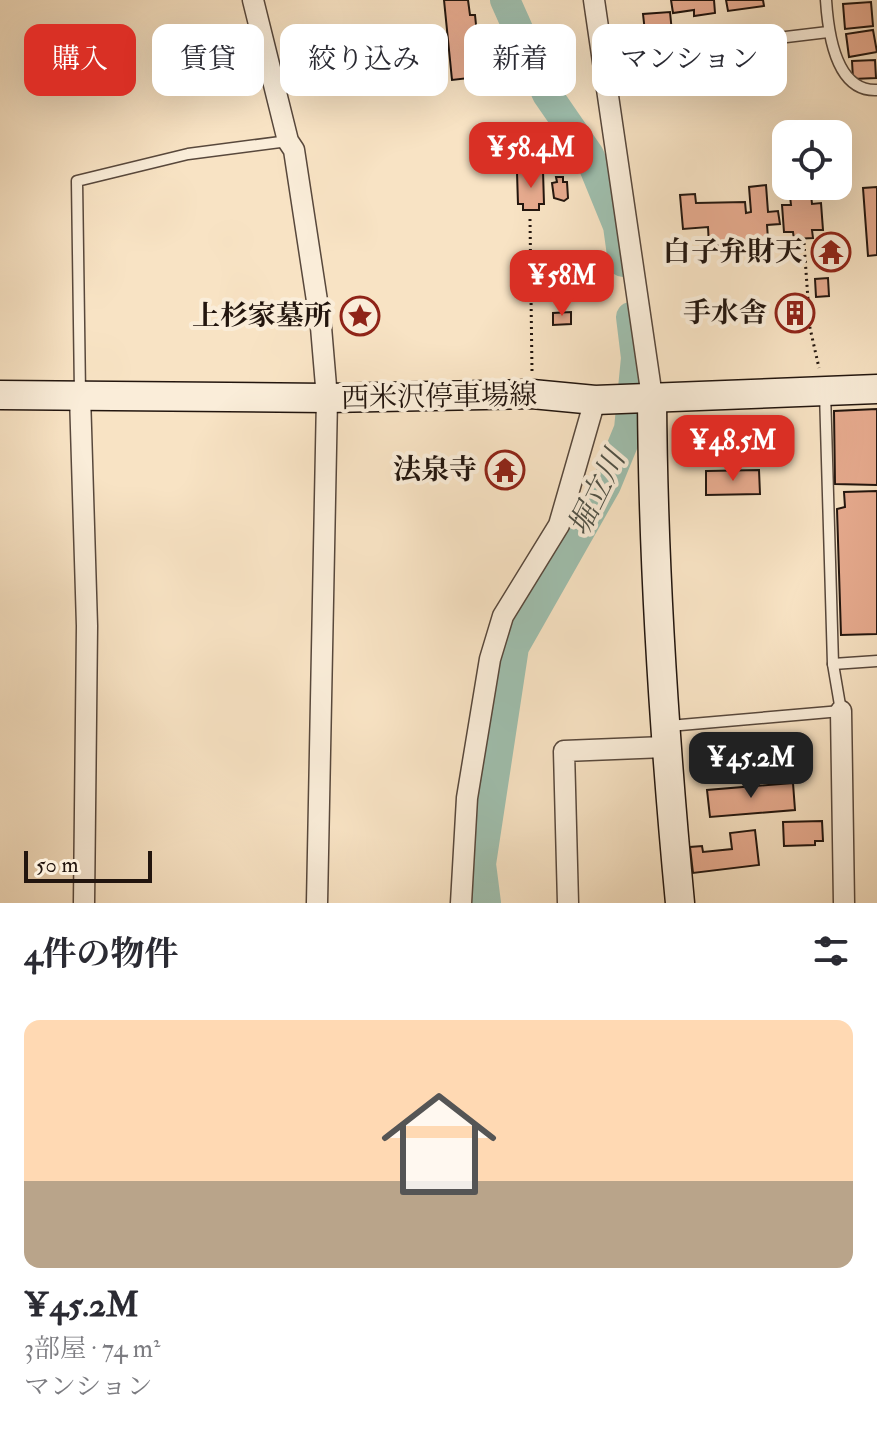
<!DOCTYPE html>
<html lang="ja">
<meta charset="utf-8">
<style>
body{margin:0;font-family:"IM FELL Double Pica","Noto Serif JP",serif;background:#f2f2f3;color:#2b2b33;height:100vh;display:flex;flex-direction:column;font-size:30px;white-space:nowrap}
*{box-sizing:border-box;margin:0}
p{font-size:26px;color:#7c7c81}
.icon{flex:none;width:44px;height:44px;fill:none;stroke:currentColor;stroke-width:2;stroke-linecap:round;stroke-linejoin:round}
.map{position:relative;height:903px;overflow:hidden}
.panel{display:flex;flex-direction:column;background:#fff;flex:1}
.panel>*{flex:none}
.guide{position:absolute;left:24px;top:24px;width:830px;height:72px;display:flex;gap:16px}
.fabs{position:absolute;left:772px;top:120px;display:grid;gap:16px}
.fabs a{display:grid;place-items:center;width:80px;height:80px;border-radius:16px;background:#fff;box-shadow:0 8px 32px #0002;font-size:40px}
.scale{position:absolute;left:24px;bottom:20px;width:128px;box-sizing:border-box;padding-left:8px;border:4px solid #22150e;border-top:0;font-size:22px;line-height:28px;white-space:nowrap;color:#22150e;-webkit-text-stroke:6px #faedd9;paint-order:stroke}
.price{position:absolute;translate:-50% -68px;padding:0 18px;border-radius:16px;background:#d93025;color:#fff;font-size:26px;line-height:52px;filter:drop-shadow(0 2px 4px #0008)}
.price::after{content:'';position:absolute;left:50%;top:48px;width:24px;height:18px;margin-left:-12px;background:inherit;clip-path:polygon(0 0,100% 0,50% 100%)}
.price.current{background:#222;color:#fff}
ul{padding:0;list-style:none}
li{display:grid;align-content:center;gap:16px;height:424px;padding:0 24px}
li span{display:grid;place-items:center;height:248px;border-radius:16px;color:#555}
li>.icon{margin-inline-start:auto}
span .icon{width:144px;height:144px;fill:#fffc;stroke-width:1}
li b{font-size:34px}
h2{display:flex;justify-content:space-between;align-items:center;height:96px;padding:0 24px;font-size:34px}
.pill{padding:0 28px;border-radius:16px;background:#fff;box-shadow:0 8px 32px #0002;font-size:28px;line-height:72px}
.pill.current{background:#d93025;color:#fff}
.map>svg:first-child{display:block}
</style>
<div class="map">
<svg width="877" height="903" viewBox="0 0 877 903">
<rect width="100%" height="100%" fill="#f8e3c4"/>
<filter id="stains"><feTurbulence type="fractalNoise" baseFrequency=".0025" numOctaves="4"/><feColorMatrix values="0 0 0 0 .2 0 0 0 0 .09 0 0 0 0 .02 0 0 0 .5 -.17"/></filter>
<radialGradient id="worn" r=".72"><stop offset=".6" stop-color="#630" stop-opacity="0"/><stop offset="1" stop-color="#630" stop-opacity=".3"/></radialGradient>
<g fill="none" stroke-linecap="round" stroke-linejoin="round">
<g stroke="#9fbfae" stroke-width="30">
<path d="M505 0 547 94 589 155 618 226 623 262"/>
<path d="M486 903 481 864 514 647 606 485 629 429 636 358 631 317"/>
</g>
</g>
<g fill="#e7ab8f" stroke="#22150e" stroke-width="2">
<path d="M444 0H468L470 15H475L478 44 483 43 486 76 452 80Z"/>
<path d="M671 0H714L715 13 694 16V10L673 13Z"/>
<path d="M726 0H763L764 6 728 11Z"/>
<path d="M871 2 873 26 845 29 843 4Z"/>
<path d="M670 12 673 42 654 43 653 31 645 32 643 14Z"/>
<path d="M873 30 877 52 849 57 846 34Z"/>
<path d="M358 32 364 69 321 76 315 38Z"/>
<path d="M875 60 876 78 853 79 852 61Z"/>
<path d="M786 141 779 144 782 183H786L780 186 777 142Z"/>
<path d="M543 171 544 204H539V210H523V204H518L517 172Z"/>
<path d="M556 177H563V182H567L568 198 564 201 554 198 552 183 557 182Z"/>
<path d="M766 185 768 212 778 211 780 224 767 225 769 253 742 255 741 243 709 246 708 227 683 229 680 195 695 194 696 203 745 202 746 213 751 212 749 187Z"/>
<path d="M877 187V255L868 256 863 188Z"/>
<path d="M811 194 812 204 821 203 823 230H812L813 238 794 239 793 232H784L782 205H791L790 196Z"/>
<path d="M828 278 829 296 816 297 815 279Z"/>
<path d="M799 308 800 317 791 318 790 309Z"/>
<path d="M571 312V324L553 325V313Z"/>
<path d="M877 409V485L835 484 834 411Z"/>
<path d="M759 470 760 494 706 495V471Z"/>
<path d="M877 491V634L841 635 837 509 845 507 844 492Z"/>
<path d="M793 783 795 810 710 817 707 790Z"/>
<path d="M822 821 823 841H815V845L784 846 783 822Z"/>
<path d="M755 830 759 865 693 873 690 847 702 846 703 852 732 849 730 833Z"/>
</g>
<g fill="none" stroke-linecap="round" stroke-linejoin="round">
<g stroke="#58483c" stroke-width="13">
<g id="lane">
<path d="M826 0C828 31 835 92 877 90"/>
<path d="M602 59 828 32"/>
<path d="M80 393 77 181 188 154 288 141"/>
<path d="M833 664 877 661"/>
<path d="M669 726 841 711 833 664 825 392"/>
</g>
</g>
<g stroke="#58483c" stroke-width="23">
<g id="street">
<path d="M253 0 288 141 294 150 321 327 327 398 317 903"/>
<path d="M594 0 652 397"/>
<path d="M80 395 87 626 84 903"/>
<path d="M841 711 844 903"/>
<path d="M461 903 467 798 490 659 503 616 559 525 595 400"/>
<path d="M568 903 564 751 665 747"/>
</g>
</g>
<g stroke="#22150e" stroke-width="31">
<g id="secondary">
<path d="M0 395 327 398 532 394 595 400 877 389"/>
<path d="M652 397C653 566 664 734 680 903"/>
</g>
</g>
<g stroke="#22150e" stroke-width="3" stroke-dasharray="2 4" stroke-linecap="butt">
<path d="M530 219 532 371"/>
<path d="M804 243 810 328 819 368"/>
</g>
<use href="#lane" stroke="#faedd9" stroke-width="10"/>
<use href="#street" stroke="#faedd9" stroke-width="20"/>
<use href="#secondary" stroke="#faedd9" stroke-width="28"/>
</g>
<defs>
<g id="temple-ring" transform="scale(2)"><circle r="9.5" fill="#faedd9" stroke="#8f2418" stroke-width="1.5"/><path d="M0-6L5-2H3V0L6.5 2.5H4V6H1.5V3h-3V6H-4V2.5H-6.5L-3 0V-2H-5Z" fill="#8f2418"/></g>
<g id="building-ring" transform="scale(2)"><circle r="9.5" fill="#faedd9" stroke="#8f2418" stroke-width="1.5"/><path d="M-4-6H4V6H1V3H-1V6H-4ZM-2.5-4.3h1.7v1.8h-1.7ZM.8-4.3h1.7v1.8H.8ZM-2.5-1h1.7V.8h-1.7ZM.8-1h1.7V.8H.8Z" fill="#8f2418"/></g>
<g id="sight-ring" transform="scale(2)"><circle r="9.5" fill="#faedd9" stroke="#8f2418" stroke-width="1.5"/><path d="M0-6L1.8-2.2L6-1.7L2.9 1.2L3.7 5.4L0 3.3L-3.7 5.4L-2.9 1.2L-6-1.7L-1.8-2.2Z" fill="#8f2418"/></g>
</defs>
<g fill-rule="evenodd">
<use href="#temple-ring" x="831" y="252"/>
<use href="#building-ring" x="795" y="313"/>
<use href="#sight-ring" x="360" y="316"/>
<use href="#temple-ring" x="505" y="470"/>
</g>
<g text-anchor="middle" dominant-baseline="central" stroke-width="8" stroke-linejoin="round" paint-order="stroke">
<g font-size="28" font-weight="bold" fill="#22150e" stroke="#faedd9" text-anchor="end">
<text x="803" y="252">白子弁財天</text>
<text x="767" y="313">手水舎</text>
<text x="332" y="316">上杉家墓所</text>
<text x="477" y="470">法泉寺</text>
</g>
<g font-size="28" fill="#22150e" stroke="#faedd9">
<text transform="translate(439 397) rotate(-1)">西米沢停車場線</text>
</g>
<g font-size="30" font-style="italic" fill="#4e5046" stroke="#faedd9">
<text transform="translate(597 493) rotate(-64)">堀立川</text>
</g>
</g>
<rect width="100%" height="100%" filter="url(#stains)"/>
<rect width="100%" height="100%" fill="url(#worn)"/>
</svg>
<div class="fabs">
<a><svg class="icon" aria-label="locate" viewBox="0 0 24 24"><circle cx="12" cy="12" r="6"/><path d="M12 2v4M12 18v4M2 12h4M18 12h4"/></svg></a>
</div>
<div class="scale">50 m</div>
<b class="price" style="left:531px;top:190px">¥58.4M</b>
<b class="price" style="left:562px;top:318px">¥58M</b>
<b class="price" style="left:733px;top:483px">¥48.5M</b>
<b class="price current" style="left:751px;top:800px">¥45.2M</b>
<div class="guide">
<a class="pill current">購入</a>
<a class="pill">賃貸</a>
<a class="pill">絞り込み</a>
<a class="pill">新着</a>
<a class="pill">マンション</a>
</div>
</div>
<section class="panel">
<h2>4件の物件<svg class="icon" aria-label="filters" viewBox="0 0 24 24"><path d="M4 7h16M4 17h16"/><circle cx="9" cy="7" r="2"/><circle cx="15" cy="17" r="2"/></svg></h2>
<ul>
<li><span style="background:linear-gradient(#ffd9b3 65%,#b9a48a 0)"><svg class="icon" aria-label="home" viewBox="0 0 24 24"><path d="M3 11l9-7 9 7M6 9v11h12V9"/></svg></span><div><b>¥45.2M</b><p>3部屋 · 74 m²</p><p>マンション</p></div></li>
</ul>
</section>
